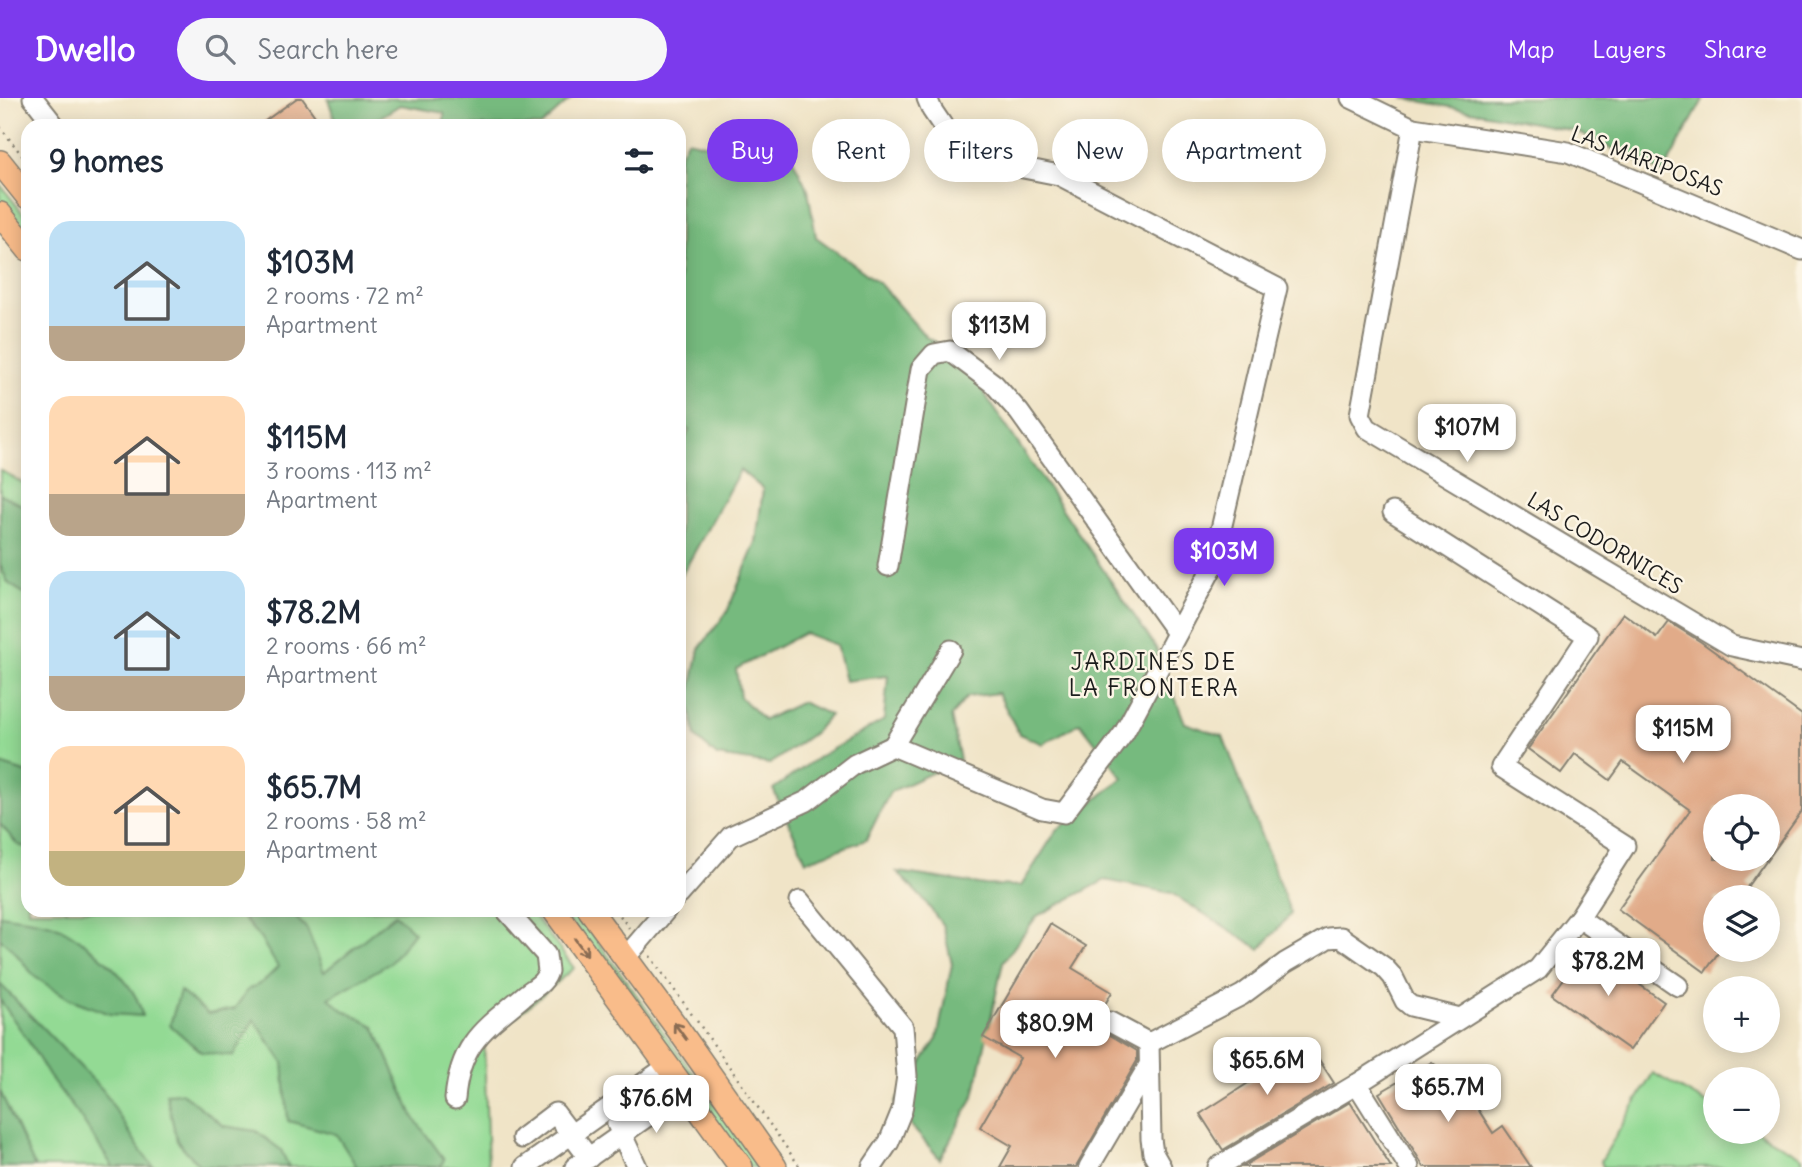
<!DOCTYPE html>
<meta charset="utf-8">
<style>
body{margin:0;font-family:Delius,sans-serif;background:#f6f6f7;color:#1f2937;height:100vh;display:flex;flex-direction:column;font-size:26px;white-space:nowrap}
*{box-sizing:border-box;margin:0}
p{font-size:23px;color:#747a83}
.icon{flex:none;width:38px;height:38px;fill:none;stroke:currentColor;stroke-width:2;stroke-linecap:round;stroke-linejoin:round}
.map{position:relative;flex:1;overflow:hidden}
.side{position:absolute;left:21px;top:21px;width:665px;height:798px;display:flex;flex-direction:column;background:#fff;border-radius:21px;box-shadow:0 4px 18px #0003}
.side>*{flex:none}
.top-card{position:absolute;left:707px;top:21px;width:665px;height:63px;display:flex;gap:14px}
.buttons{position:absolute;left:1703px;top:696px;display:grid;gap:14px}
.buttons a{display:grid;place-items:center;width:77px;height:77px;border-radius:50%;background:#fff;box-shadow:0 4px 18px #0003;font-size:35px}
.price{position:absolute;translate:-50% -60px;padding:0 16px;border-radius:14px;background:#fff;color:#222;font-size:23px;line-height:46px;filter:drop-shadow(0 2px 4px #0008)}
.price::after{content:'';position:absolute;left:50%;top:42px;width:21px;height:16px;margin-left:-10px;background:inherit;clip-path:polygon(0 0,100% 0,50% 100%)}
.price.selected{background:#7c3aed;color:#fff}
ul{padding:0;list-style:none}
li{display:flex;align-items:center;gap:21px;height:175px;padding:0 28px}
li span{display:grid;place-items:center;flex:none;width:196px;height:140px;border-radius:21px;color:#555}
li>.icon{margin-inline-start:auto}
span .icon{width:84px;height:84px;fill:#fffc;stroke-width:1}
li b{font-size:30px}
h2{display:flex;justify-content:space-between;align-items:center;height:84px;padding:0 28px;font-size:30px}
.pill{padding:0 24px;border-radius:32px;background:#fff;box-shadow:0 4px 18px #0003;font-size:24px;line-height:63px}
.pill.selected{background:#7c3aed;color:#fff}
header{display:flex;align-items:center;gap:42px;box-sizing:border-box;height:98px;padding:0 35px;background:#7c3aed;color:#fff}
header strong{font-size:33px}
nav{display:flex;gap:38px;margin-inline-start:auto;font-size:24px}
.search{width:490px;height:63px;background:#f6f6f7;display:flex;align-items:center;gap:18px;box-sizing:border-box;padding:0 24px;border-radius:38px;color:#747a83;font-size:26px}
.map>svg:first-child{display:block}
</style>
<header>
<strong>Dwello</strong>
<div class="search"><svg class="icon" aria-label="search" viewBox="0 0 24 24"><circle cx="10" cy="10" r="6"/><path d="M15 15l6 6"/></svg>Search here</div>
<nav><a>Map</a><a>Layers</a><a>Share</a></nav>
</header>
<div class="map">
<svg width="1802" height="1069" viewBox="0 0 1802 1069">
<rect width="100%" height="100%" fill="#fcf5e5"/>
<filter id="ink" filterUnits="userSpaceOnUse"><feTurbulence type="fractalNoise" baseFrequency=".0143" numOctaves="2"/><feDisplacementMap in="SourceGraphic" scale="14" xChannelSelector="R" yChannelSelector="G"/><feConvolveMatrix kernelMatrix="1 2 1 2 8 2 1 2 1" color-interpolation-filters="sRGB"/></filter>
<filter id="wash" filterUnits="userSpaceOnUse"><feTurbulence type="fractalNoise" baseFrequency=".00686" numOctaves="4" result="noise"/><feDisplacementMap in="SourceGraphic" scale="28" xChannelSelector="R" yChannelSelector="G"/><feGaussianBlur stdDeviation="1.57" result="paint"/><feColorMatrix in="noise" values="0 0 0 0 0 0 0 0 0 0 0 0 0 0 0 0 0 1.4 0 .05"/><feComposite in="paint" operator="in"/></filter>
<g filter="url(#wash)">
<rect width="100%" height="100%" fill="#f0e4c7"/>
<g fill="#93da94" stroke="#587b58" stroke-width="2">
<path d="M0 86 28 122V142L0 107Z"/>
<path d="M0 372 28 388V812H530L574 870 484 945 488 1069H0Z"/>
<path d="M561 812H574L588 830 761 1069H748Z"/>
<path d="M1653 975 1715 1010V1034H1758L1802 1059V1069H1603L1601 1063Z"/>
</g>
<g fill="#76ba7e" stroke="#496b4d" stroke-width="2">
<path d="M572 0 541 28H444V15L400 7 366 28H337L328 1Z"/>
<path d="M1403 0H1704L1663 75 1575 33Z"/>
<path d="M687 42 743 55 785 45 808 92 816 139 879 185 926 239 959 258 1156 550 1185 625 1223 638 1291 816 1260 851 1171 795 1105 782 1037 818 1003 864 974 998 940 1061 912 1029 895 1004 937 941 952 866 943 828 924 802 897 774 985 787 1021 788 1057 732 1123 680 1080 625 1043 646 1019 636 998 595 967 599 951 618 960 662 890 694 866 742 806 763 773 691 820 658 884 622 888 578 845 583 836 547 804 535 736 571 740 599 764 622 802 604 830 617 815 634 770 666 717 658 696 640 689 602 699 551 727 514 756 444 763 391 740 372 679 482V355L689 332 679 328V58Z"/>
<path d="M0 396 28 410V498L8 485 0 466Z"/>
<path d="M0 666 28 675V750L18 747 0 726Z"/>
<path d="M236 812H289L307 831 324 874 395 816 414 834 390 865 329 900 343 912 374 928 414 1020 444 1061 441 1069H357L336 1036 288 1023 283 964 254 922 233 958 201 954 170 927 180 893 208 916 234 911 248 892 264 883 278 869 260 840Z"/>
<path d="M0 817C17 820 38 821 54 827 84 840 139 885 142 918L110 916 70 901 35 879 13 852 0 841Z"/>
<path d="M0 886 103 992 143 1056 154 1069H113L78 1016 49 978 27 941 0 902Z"/>
<path d="M0 993 35 1069H0Z"/>
<path d="M182 995 224 1028 256 1033 281 1052 289 1069 200 1068 177 1043 166 996Z"/>
</g>
<g id="blocks">
<g fill="#e1ab89">
<path d="M297 0H302L322 28H258Z"/>
<path d="M1623 515 1657 540 1669 524 1701 544 1802 617V713L1768 761V709H1715V761H1767L1747 789 1762 800H1715V852H1720L1705 874 1618 811 1690 712 1623 664 1610 682 1575 656 1561 675 1528 651Z"/>
<path d="M1050 826 1086 848 1072 870 1112 894 1093 927 1137 953V963L1076 1069H1000L1012 1048 980 1029 1020 960 983 939Z"/>
<path d="M1587 849 1664 904 1630 952 1552 897Z"/>
<path d="M1309 946 1334 985 1223 1052 1200 1016Z"/>
<path d="M1432 964 1469 997 1493 1035 1503 1028 1531 1069H1424L1379 995Z"/>
<path d="M1350 1004 1391 1069H1242Z"/>
</g>
</g>
</g>
<g filter="url(#ink)">
<use href="#blocks" fill-opacity="0" stroke="#868072" stroke-width="2"/>
<g fill="none" stroke-linecap="round" stroke-linejoin="round">
<g stroke="#868072" stroke-width="23">
<g id="minor">
<path d="M33 0 55 28"/>
<path d="M1351 0 1413 30 1568 54 1802 152"/>
<path d="M1413 30 1360 317 1367 330 1732 548 1802 563"/>
<path d="M1393 414 1588 538 1501 669 1625 748 1579 820 1538 871 1357 986 1409 1069"/>
<path d="M888 468 921 271 934 256 950 253 994 286 1019 314 1177 535"/>
<path d="M893 648 951 552"/>
<path d="M679 797 731 738 807 703 855 666 893 648 1042 711 1064 715 1124 635 1212 470 1277 190 1059 77 963 58 932 12 927 0"/>
<path d="M800 803 903 929 907 978 902 1012 889 1044 872 1069"/>
<path d="M1579 820 1678 888"/>
<path d="M626 859 666 812"/>
<path d="M1110 924 1149 945 1242 897 1285 865 1328 840 1341 839 1384 869 1393 879 1405 903 1411 908 1460 920"/>
<path d="M1149 945 1151 1041 1153 1055 1161 1069"/>
<path d="M455 1001C460 943 486 930 526 896 535 889 545 885 548 873L546 857 506 812"/>
<path d="M617 1026 637 1069"/>
<path d="M522 1040 555 1015 589 1060"/>
<path d="M525 1069 668 968"/>
<path d="M575 1069 685 992"/>
<path d="M1089 1069 1149 967"/>
<path d="M1218 1069 1357 986"/>
</g>
</g>
<g stroke="#868072" stroke-width="26">
<g id="major">
<path d="M0 64 28 99"/>
<path d="M0 116 28 151"/>
<path d="M554 812 741 1069"/>
<path d="M590 812 678 931 775 1069"/>
</g>
</g>
<g stroke="#868072" stroke-width="2.5" stroke-dasharray="2 5" stroke-linecap="butt">
<path d="M0 29 28 65"/>
<path d="M616 812 629 830"/>
<path d="M650 858 693 918"/>
<path d="M697 923 800 1069"/>
</g>
<use href="#minor" stroke="#fff" stroke-width="19"/>
<use href="#major" stroke="#f9bc8a" stroke-width="23"/>
</g>
<defs><path id="oneway-shaft" d="M-6 0H5M1.5-3L5.5 0L1.5 3" fill="none" stroke-width="1.6" stroke-linecap="round" stroke-linejoin="round" transform="scale(1.75)"/></defs>
<g stroke="#8a6c53">
<use href="#oneway-shaft" transform="translate(581 849) rotate(53)"/>
<use href="#oneway-shaft" transform="translate(680 933) rotate(-126)"/>
</g>
</g>
<g text-anchor="middle" dominant-baseline="central" stroke-width="5" stroke-linejoin="round" paint-order="stroke">
<g font-size="21" fill="#1c1c1c" stroke="#fcf5e5">
<text transform="translate(1647 63) rotate(21)">LAS MARIPOSAS</text>
<text transform="translate(1605 445) rotate(31)">LAS CODORNICES</text>
</g>
<g font-size="23" letter-spacing="2" fill="#1c1c1c" stroke="#fcf5e5">
<text x="1154" y="563">JARDINES DE<tspan x="1154" dy="26">LA FRONTERA</tspan></text>
</g>
</g>
</svg>
<div class="buttons">
<a><svg class="icon" aria-label="locate" viewBox="0 0 24 24"><circle cx="12" cy="12" r="6"/><path d="M12 2v4M12 18v4M2 12h4M18 12h4"/></svg></a>
<a><svg class="icon" aria-label="layers" viewBox="0 0 24 24"><path d="M12 4l9 5-9 5-9-5zM3 14l9 5 9-5"/></svg></a>
<a>+</a>
<a>−</a>
</div>
<b class="price" style="left:999px;top:264px">$113M</b>
<b class="price" style="left:1467px;top:366px">$107M</b>
<b class="price selected" style="left:1224px;top:490px">$103M</b>
<b class="price" style="left:1683px;top:667px">$115M</b>
<b class="price" style="left:1608px;top:900px">$78.2M</b>
<b class="price" style="left:1055px;top:962px">$80.9M</b>
<b class="price" style="left:1267px;top:999px">$65.6M</b>
<b class="price" style="left:1448px;top:1026px">$65.7M</b>
<b class="price" style="left:656px;top:1037px">$76.6M</b>
<div class="top-card">
<a class="pill selected">Buy</a>
<a class="pill">Rent</a>
<a class="pill">Filters</a>
<a class="pill">New</a>
<a class="pill">Apartment</a>
</div>
<section class="side">
<h2>9 homes<svg class="icon" aria-label="filters" viewBox="0 0 24 24"><path d="M4 7h16M4 17h16"/><circle cx="9" cy="7" r="2"/><circle cx="15" cy="17" r="2"/></svg></h2>
<ul>
<li><span style="background:linear-gradient(#bfe0f5 75%,#b9a48a 0)"><svg class="icon" aria-label="home" viewBox="0 0 24 24"><path d="M3 11l9-7 9 7M6 9v11h12V9"/></svg></span><div><b>$103M</b><p>2 rooms · 72 m²</p><p>Apartment</p></div></li>
<li><span style="background:linear-gradient(#ffd9b3 70%,#b9a48a 0)"><svg class="icon" aria-label="home" viewBox="0 0 24 24"><path d="M3 11l9-7 9 7M6 9v11h12V9"/></svg></span><div><b>$115M</b><p>3 rooms · 113 m²</p><p>Apartment</p></div></li>
<li><span style="background:linear-gradient(#bfe0f5 75%,#b9a48a 0)"><svg class="icon" aria-label="home" viewBox="0 0 24 24"><path d="M3 11l9-7 9 7M6 9v11h12V9"/></svg></span><div><b>$78.2M</b><p>2 rooms · 66 m²</p><p>Apartment</p></div></li>
<li><span style="background:linear-gradient(#ffd9b3 75%,#c2b280 0)"><svg class="icon" aria-label="home" viewBox="0 0 24 24"><path d="M3 11l9-7 9 7M6 9v11h12V9"/></svg></span><div><b>$65.7M</b><p>2 rooms · 58 m²</p><p>Apartment</p></div></li>
</ul>
</section>
</div>
